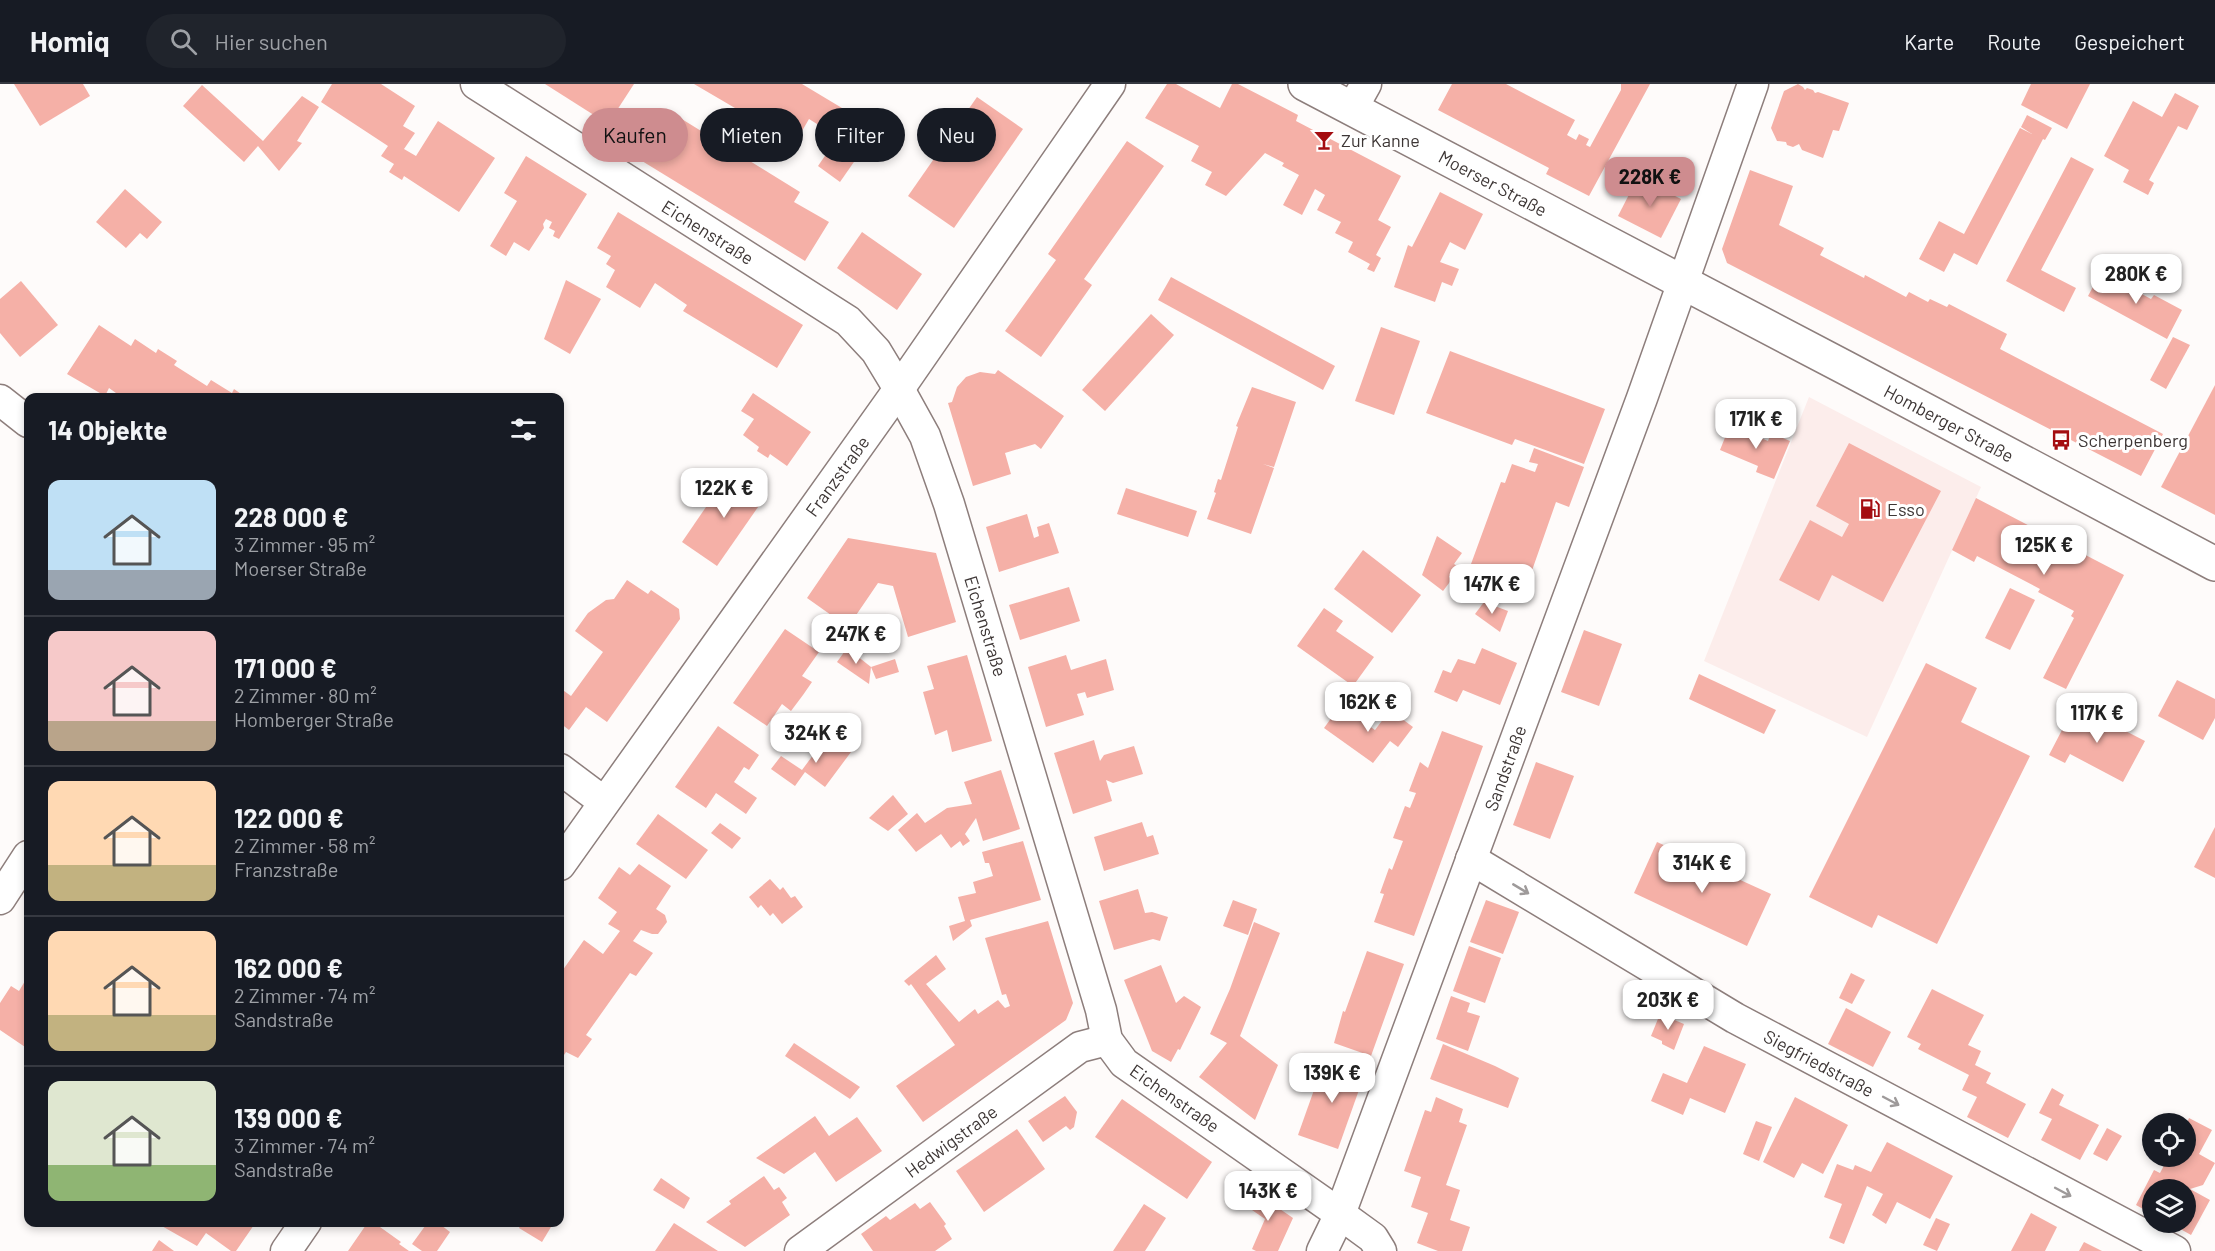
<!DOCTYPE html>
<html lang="de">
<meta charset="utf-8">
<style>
body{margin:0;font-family:Barlow,sans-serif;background:#20242c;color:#f1f3f6;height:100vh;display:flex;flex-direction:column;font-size:22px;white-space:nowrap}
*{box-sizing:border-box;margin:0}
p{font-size:20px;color:#9ea1a6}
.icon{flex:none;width:33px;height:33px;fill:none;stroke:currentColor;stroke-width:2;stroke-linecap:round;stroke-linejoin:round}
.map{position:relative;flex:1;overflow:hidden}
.panel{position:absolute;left:24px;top:309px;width:540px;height:834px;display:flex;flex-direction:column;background:#171b24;border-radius:12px;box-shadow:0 3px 9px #0003}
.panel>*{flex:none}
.top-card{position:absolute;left:582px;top:24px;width:570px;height:54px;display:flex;gap:12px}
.controls{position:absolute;left:2142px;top:1029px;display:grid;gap:12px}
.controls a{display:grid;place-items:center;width:54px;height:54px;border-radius:50%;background:#171b24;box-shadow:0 3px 9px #0003;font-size:30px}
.price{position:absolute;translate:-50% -51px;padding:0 14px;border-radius:12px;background:#fff;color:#222;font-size:20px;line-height:39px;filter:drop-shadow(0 2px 3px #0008)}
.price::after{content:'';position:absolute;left:50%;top:36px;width:18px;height:14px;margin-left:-9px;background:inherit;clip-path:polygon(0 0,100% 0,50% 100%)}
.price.selected{background:#ce8c8f;color:#111}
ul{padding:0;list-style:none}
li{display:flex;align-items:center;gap:18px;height:150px;padding:0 24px}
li+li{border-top:2px solid #363941}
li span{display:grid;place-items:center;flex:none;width:168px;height:120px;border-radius:12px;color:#555}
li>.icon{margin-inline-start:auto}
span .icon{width:72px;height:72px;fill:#fffc;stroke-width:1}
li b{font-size:26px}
h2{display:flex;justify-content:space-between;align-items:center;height:72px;padding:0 24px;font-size:26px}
.chip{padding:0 21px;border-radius:27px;background:#171b24;box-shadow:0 3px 9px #0003;font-size:21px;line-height:54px}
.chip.selected{background:#ce8c8f;color:#111}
header{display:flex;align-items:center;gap:36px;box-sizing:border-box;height:84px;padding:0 30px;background:#171b24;border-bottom:2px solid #363941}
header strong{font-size:28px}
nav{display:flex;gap:33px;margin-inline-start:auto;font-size:21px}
.search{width:420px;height:54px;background:#20242c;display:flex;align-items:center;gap:15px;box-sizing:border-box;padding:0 21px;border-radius:33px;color:#9ea1a6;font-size:22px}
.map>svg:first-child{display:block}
</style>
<header>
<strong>Homiq</strong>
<div class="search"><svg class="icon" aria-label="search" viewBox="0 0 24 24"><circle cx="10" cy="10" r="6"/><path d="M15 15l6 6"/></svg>Hier suchen</div>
<nav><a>Karte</a><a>Route</a><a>Gespeichert</a></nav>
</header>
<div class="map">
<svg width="2215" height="1167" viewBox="0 0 2215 1167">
<rect width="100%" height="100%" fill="#fefbfa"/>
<path fill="#fcedeb" d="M1809 313 1981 403 1867 653 1704 577Z"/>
<g fill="#f5b0a7">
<path d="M14 0H83L90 12 40 42Z"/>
<path d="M332 0H381L415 22 403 42 415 49 404 65 416 72 438 37 495 74 459 128 404 92 402 96 389 88 394 80 381 72 388 62 321 18Z"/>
<path d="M545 0H634L608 40Z"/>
<path d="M694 0H802L852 30 838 53 809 35 795 59Z"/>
<path d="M1167 0H1176L1220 24 1232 0H1238L1298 31 1296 37 1401 92 1378 136 1391 143 1376 171 1381 174 1374 188 1367 185 1370 180 1348 168 1353 158 1335 149 1341 138 1317 126 1325 111 1315 105 1302 131 1283 121 1299 91 1282 82 1284 79 1265 69 1226 112 1205 101 1212 88 1191 77 1199 62 1145 34Z"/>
<path d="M1452 0H1506L1575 36 1567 51 1576 56 1579 50 1589 55 1586 61 1590 63 1621 6V0H1650L1589 112 1546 90 1549 84 1438 26Z"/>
<path d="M1798 0 1803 3 1805 6 1807 4 1813 6 1815 9 1818 8 1849 19 1839 47 1833 46 1823 74 1802 66 1799 60 1793 63 1787 61 1786 58 1777 57 1771 44 1784 7Z"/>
<path d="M2031 0H2090L2067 45 2021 21Z"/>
<path d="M202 1 263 57 302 12 319 23 297 57 302 59 279 87 258 62 244 78 183 22Z"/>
<path d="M2175 9 2199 22 2187 46 2178 42 2149 96 2154 99 2148 111 2123 98 2129 86 2104 72 2133 17 2162 33Z"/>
<path d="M977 13 1023 45 954 144 908 112Z"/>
<path d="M672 29 800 108 794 118 829 138 805 177 642 77Z"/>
<path d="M2027 31 2052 44 2045 56 2043 55 1977 181 1954 169 1944 188 1919 175 1939 137 1964 150 2020 44 2032 50 2021 43Z"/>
<path d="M849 37 872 52 840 98 818 82Z"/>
<path d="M1127 57 1164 82 1084 195 1092 201 1041 273 1005 247 1056 176 1048 170Z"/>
<path d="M526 72 587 110 559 155 553 152 555 147 549 144 552 138 546 135 543 140 544 144 529 167 514 158 506 172 490 162 517 117 504 109Z"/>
<path d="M2071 73 2094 85 2041 186 2076 204 2064 228 2006 197Z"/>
<path d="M1750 86 1793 102 1779 141 1824 164 1820 171 1864 194 1865 191 1906 213 1909 208 1928 218 1930 215 1947 223 1949 220 2007 250 2000 265 2163 350 2141 392 1727 179 1722 165Z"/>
<path d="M1638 93 1681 115 1661 154 1618 132Z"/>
<path d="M125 105 162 138 147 155 140 149 126 164 96 138Z"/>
<path d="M1440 108 1483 130 1465 166 1450 158 1440 178 1459 185 1452 202 1442 198 1435 218 1394 203 1408 161 1412 163Z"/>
<path d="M618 128 803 241 777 284 683 227 687 221 655 199 640 224 606 203 615 186 606 180 611 172 597 164Z"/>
<path d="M862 148 922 190 897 226 837 184Z"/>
<path d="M2101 188 2151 215 2154 211 2182 226 2167 255 2088 212Z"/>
<path d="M1171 193 1335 282 1323 306 1158 216Z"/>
<path d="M566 196 601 215 570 270 544 255Z"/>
<path d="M21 197 58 241 20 273 0 249V215Z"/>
<path d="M1151 230 1174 251 1105 327 1082 306Z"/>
<path d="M99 241 131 262 135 255 156 269 158 265 177 277 174 281 207 302 211 296 232 309 234 305 247 314H123L109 304 105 312 67 290Z"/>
<path d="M1381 243 1420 257 1394 331 1355 317Z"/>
<path d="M2173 253 2190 261 2166 305 2150 296Z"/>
<path d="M1450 267 1605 325 1584 380 1515 355 1512 361 1426 329Z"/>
<path d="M998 286 1064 332 1041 365 1035 360 1005 369 1011 390 973 402 948 319 952 318 957 303 966 293 980 288 995 290Z"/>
<path d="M2215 301V431L2161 403Z"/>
<path d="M1252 303 1296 318 1274 383 1263 380 1274 384 1251 450 1207 435 1216 409 1214 408 1218 395 1221 396 1238 343 1236 342Z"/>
<path d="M753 309 811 348 787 382 770 370 768 374 757 367 759 363 743 351 754 335 741 327Z"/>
<path d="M1730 341 1768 357 1771 349 1790 357 1774 395 1756 388 1758 382 1720 366Z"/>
<path d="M1849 359 1941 407 1883 518 1832 491 1819 517 1779 496 1810 436 1842 453 1849 440 1816 422Z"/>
<path d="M1534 364 1584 383 1569 423 1556 418 1523 512 1487 499 1491 487 1471 480 1501 398 1505 399 1512 380 1535 388 1538 380 1529 378Z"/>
<path d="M730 388 765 413 717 482 682 458Z"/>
<path d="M1126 404 1197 427 1188 453 1117 430Z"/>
<path d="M1976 414 2124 491 2066 605 2043 594 2074 534 2071 532 2074 527 2038 508 2040 505 1977 472 1974 478 1952 466Z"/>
<path d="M1027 430 1034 454 1039 452 1037 443 1049 439 1059 469 999 488 986 443Z"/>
<path d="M1437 452 1462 469 1454 480 1457 482 1449 493 1452 495 1443 507 1422 491Z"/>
<path d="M848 454 936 469 956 538 908 553 893 502 878 499 848 543 807 514Z"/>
<path d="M1363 466 1421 511 1392 549 1334 505Z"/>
<path d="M627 496 648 510 651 506 679 525 680 535 607 638 586 623 569 646 560 639V604L571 612 603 568 575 547 588 529 606 516 614 515Z"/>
<path d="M1069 503 1080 537 1020 556 1009 521Z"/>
<path d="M2010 504 2035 516 2010 566 1985 554Z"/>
<path d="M1484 518 1508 527 1500 548 1475 530Z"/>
<path d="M1324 524 1343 537 1336 547 1374 573 1353 602 1297 562Z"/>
<path d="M785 545 819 568 802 592 812 598 803 611 791 627 782 620 767 642 733 619Z"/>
<path d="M1584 546 1622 560 1599 622 1561 608Z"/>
<path d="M847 564 871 583 869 600 837 578Z"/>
<path d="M1482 564 1517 579 1500 621 1463 606 1457 618 1434 608 1443 586 1451 589 1458 575 1475 580Z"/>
<path d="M967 571 992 657 952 668 947 646 935 651 923 608 934 605 927 582Z"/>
<path d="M1066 571 1071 586 1106 575 1114 606 1087 614 1085 608 1077 610 1084 631 1046 643 1028 583Z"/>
<path d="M895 575 899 588 876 595 871 583Z"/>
<path d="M1926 579 1977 604 1961 638 2030 672 1937 860 1878 831 1872 844 1809 813Z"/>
<path d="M1699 590 1776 626 1764 650 1689 615Z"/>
<path d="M2177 596 2215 615V634L2203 656 2158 632Z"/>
<path d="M2075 621 2145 657 2123 698 2070 670 2065 679 2049 671Z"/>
<path d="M1340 622 1375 646 1390 626 1413 643 1398 663 1390 657 1373 679 1324 644Z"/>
<path d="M718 642 759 671 749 686 744 683 734 698 757 714 746 730 716 709 706 724 675 703Z"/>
<path d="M1442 647 1483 662 1414 852 1374 838 1384 810 1380 809 1389 784 1392 786 1403 757 1393 754 1405 722 1410 724 1416 709 1409 707 1420 678 1428 684Z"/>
<path d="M828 651 851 668 825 703 805 688 795 702 771 685 781 672 802 686Z"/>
<path d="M1094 656 1100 677 1104 671 1134 662 1143 690 1113 699 1106 696 1112 717 1073 730 1054 669Z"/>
<path d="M1536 678 1574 692 1550 755 1513 741Z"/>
<path d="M1001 686 1020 745 983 757 976 734 965 750 970 757 963 762 960 757 951 764 941 750 916 768 898 746 917 729 925 739 947 724 972 720 964 698Z"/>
<path d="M893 711 908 730 888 747 869 734Z"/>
<path d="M658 730 708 766 686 795 636 760Z"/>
<path d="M1142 738 1147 753 1153 751 1159 770 1104 787 1094 753Z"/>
<path d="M720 739 741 754 732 765 711 749Z"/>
<path d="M2215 743V794L2194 783Z"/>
<path d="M1023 757 1041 816 970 836 972 842 953 857 949 842 965 837 958 813 976 809 973 798 993 792 989 779H985L982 768Z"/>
<path d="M1657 758 1771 810 1747 862 1634 809Z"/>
<path d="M639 780 671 802 656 825 665 831 667 838 658 850H652L641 846 633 857 653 869 636 892 630 889 586 951 592 955 578 974 566 968 560 977V890L584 856 603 870 620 847 608 840 617 828 598 814 619 783 630 791Z"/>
<path d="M770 795 780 806 783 803 791 814 795 812 803 823 782 840 773 829 770 832 761 821 758 824 749 813Z"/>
<path d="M1138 805 1145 829 1152 828 1168 833 1160 857 1153 855 1114 866 1099 817Z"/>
<path d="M1233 816 1257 825 1248 851 1223 842Z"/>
<path d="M1486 816 1519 828 1503 870 1470 858Z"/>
<path d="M1048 837 1073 919 1066 936 923 1038 896 1002 955 961 911 900 909 902 904 897 936 871 946 885 926 900 959 938 975 925 978 930 998 916 1005 924 1010 922 1006 910 1002 911 985 854Z"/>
<path d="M1254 838 1280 849 1240 952 1278 981 1255 1036 1199 993 1227 959 1210 950 1230 905Z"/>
<path d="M1469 862 1501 874 1485 919 1453 907Z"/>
<path d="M1367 867 1404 880 1371 972 1334 959 1343 927 1345 928Z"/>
<path d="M1161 881 1176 919 1184 912 1201 923 1180 966 1178 965 1171 978 1152 967 1124 896Z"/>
<path d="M1851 889 1865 896 1852 920 1839 914Z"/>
<path d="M28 892V965L0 946V919L11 902 19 907Z"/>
<path d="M1932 905 1984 931 1968 961 1981 967 1975 981 1991 989 1986 999 2026 1020 2008 1054 1967 1033 1977 1013 1962 1006 1969 991 1918 965 1921 960 1907 953Z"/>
<path d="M1451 912 1470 919 1467 928 1480 932 1468 967 1436 955Z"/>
<path d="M1846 924 1891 948 1873 983 1828 960Z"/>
<path d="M1660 930 1684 940 1674 966 1662 960V957L1651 952Z"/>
<path d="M794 959 860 1003 850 1015 785 972Z"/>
<path d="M1443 960 1495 982 1519 994 1508 1024 1430 995Z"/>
<path d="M1704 962 1746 980 1725 1029 1690 1014 1683 1031 1651 1017 1663 989 1687 999Z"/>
<path d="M1325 975 1365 989 1338 1065 1298 1051Z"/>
<path d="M2052 1004 2064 1011 2059 1021 2099 1041 2080 1076 2041 1056 2052 1035 2039 1029Z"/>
<path d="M1065 1012 1077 1028 1074 1043 1070 1046 1066 1042 1043 1058 1028 1037Z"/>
<path d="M1436 1013 1463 1025 1459 1038 1467 1041 1446 1101 1460 1106 1450 1136 1470 1143 1462 1167H1438L1417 1159 1428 1129 1411 1123 1421 1093 1404 1087 1425 1026 1431 1028Z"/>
<path d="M1795 1013 1848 1041 1823 1090 1802 1079 1794 1094 1763 1078Z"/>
<path d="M1122 1015 1212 1078 1187 1115 1095 1053Z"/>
<path d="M815 1032 829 1052 857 1033 882 1067 836 1098 815 1068 784 1090 756 1074Z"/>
<path d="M2189 1034 2212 1046 2199 1070 2215 1079 2203 1101 2190 1105 2210 1116 2191 1151 2168 1138H2186V1106H2152V1130L2136 1121 2154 1086 2160 1089 2169 1072H2186V1041Z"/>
<path d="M1756 1037 1772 1043 1759 1077 1743 1070Z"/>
<path d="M2107 1044 2122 1052 2107 1077 2093 1070Z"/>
<path d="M1017 1045 1045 1085 984 1128 956 1087Z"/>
<path d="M1887 1058 1953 1092 1930 1135 1897 1118 1886 1140 1872 1131 1883 1110 1867 1102 1844 1160 1829 1154 1842 1120 1824 1113 1837 1080 1853 1086 1855 1081 1871 1088Z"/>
<path d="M764 1092 774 1106 779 1103 787 1114 782 1118 790 1131 745 1163 706 1138 731 1120 729 1117Z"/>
<path d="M661 1094 690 1114 684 1125 653 1106Z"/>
<path d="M1248 1103 1293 1134 1278 1167H1256L1252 1165 1265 1135 1239 1117Z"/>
<path d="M930 1118 946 1140 944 1142 952 1155 935 1167H873L861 1150 886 1132 890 1136 915 1119 920 1125Z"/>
<path d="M1144 1120 1166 1134 1145 1167H1113Z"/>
<path d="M2031 1129 2057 1143 2045 1167H2011Z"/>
<path d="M1936 1134 1950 1140 1937 1167 1923 1161Z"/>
<path d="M162 1138H256L236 1167H231L206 1149 197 1162 160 1141Z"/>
<path d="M368 1138H373L401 1158 399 1160 409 1167H348Z"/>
<path d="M428 1138H437L450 1148 437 1167H422L412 1160Z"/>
<path d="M522 1138H554L542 1158 519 1144Z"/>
<path d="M674 1139 718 1167H655Z"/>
<path d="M159 1156 174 1167H152Z"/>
<path d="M2084 1158 2102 1167H2079Z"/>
</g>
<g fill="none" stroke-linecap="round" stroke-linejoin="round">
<g stroke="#8d7e7c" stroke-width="33">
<g id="minor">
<path d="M476 0 848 237 876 267 899 305 925 352 949 420 1101 926 1107 956 1124 979 1340 1130 1373 1154 1381 1167"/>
<path d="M1352 25 1366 0"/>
<path d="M0 316 28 338"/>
<path d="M560 685 604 718"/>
<path d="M1471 775 1735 934 2175 1167"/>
<path d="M560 781 899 305 1110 0"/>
<path d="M0 815 28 772"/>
<path d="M286 1167 306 1138"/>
<path d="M800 1167 1080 963 1107 956"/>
<path d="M1322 1167 1340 1130 1642 314 1753 0"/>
</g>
</g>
<g stroke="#8d7e7c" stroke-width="36">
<path id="secondary" d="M1305 0 1846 284 2215 480"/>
</g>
<use href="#minor" stroke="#fff" stroke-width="30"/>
<use href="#secondary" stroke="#fff" stroke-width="33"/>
</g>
<defs><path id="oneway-shaft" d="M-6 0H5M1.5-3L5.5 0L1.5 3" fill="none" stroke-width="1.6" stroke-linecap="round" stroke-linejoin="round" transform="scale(1.5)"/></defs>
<g stroke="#9e9a9a">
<use href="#oneway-shaft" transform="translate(1521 805) rotate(31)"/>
<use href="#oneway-shaft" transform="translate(1891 1017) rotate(28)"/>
<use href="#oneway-shaft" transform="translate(2063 1108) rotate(28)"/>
</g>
<defs>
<g id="bar-bare" transform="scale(1.62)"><path d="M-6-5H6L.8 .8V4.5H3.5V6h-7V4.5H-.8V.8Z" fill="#a40d11" stroke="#fff" stroke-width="2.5" paint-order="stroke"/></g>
<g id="bus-bare" transform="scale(1.62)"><path d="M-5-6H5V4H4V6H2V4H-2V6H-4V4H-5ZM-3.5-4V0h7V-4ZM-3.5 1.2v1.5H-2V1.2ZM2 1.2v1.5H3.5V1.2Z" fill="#a40d11" stroke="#fff" stroke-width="2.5" paint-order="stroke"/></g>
<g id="fuel-bare" transform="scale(1.62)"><path d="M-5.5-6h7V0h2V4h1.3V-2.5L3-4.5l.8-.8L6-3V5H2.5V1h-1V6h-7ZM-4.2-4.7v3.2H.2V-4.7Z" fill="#a40d11" stroke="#fff" stroke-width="2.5" paint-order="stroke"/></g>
</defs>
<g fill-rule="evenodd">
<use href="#bar-bare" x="1324" y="56"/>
<use href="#bus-bare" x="2061" y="356"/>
<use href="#fuel-bare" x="1870" y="425"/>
</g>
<g text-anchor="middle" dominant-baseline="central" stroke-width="6" stroke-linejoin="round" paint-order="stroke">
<g font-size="18" fill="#3d3635" stroke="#fff" text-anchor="start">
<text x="1341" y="56">Zur Kanne</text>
<text x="2078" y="356">Scherpenberg</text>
<text x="1887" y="425">Esso</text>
</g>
<g font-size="18" fill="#3d3635" stroke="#fff">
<text transform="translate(1493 99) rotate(28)">Moerser Straße</text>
<text transform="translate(708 148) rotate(32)">Eichenstraße</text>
<text transform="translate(1949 339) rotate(28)">Homberger Straße</text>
<text transform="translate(837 392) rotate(-54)">Franzstraße</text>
<text transform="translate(986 542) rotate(73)">Eichenstraße</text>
<text transform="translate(1505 684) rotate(-70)">Sandstraße</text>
<text transform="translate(1819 979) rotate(28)">Siegfriedstraße</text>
<text transform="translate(1175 1014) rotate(35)">Eichenstraße</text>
<text transform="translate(951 1057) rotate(-36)">Hedwigstraße</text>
</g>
</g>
</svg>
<div class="controls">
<a><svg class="icon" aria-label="locate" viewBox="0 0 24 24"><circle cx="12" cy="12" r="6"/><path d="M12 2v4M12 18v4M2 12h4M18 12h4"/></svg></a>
<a><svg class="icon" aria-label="layers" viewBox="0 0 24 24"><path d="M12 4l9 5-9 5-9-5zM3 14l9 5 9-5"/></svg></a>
</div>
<b class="price selected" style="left:1650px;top:124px">228K €</b>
<b class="price" style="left:2136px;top:221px">280K €</b>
<b class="price" style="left:1756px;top:366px">171K €</b>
<b class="price" style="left:724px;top:435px">122K €</b>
<b class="price" style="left:2044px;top:492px">125K €</b>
<b class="price" style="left:1492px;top:531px">147K €</b>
<b class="price" style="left:856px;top:581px">247K €</b>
<b class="price" style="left:1368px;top:649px">162K €</b>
<b class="price" style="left:2097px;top:660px">117K €</b>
<b class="price" style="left:816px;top:680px">324K €</b>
<b class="price" style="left:1702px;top:810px">314K €</b>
<b class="price" style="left:1668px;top:947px">203K €</b>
<b class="price" style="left:1332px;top:1020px">139K €</b>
<b class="price" style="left:1268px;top:1138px">143K €</b>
<div class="top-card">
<a class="chip selected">Kaufen</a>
<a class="chip">Mieten</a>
<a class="chip">Filter</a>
<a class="chip">Neu</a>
</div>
<section class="panel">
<h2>14 Objekte<svg class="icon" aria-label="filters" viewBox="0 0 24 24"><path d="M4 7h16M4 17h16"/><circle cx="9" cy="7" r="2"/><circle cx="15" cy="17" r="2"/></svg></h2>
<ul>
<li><span style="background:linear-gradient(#bfe0f5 75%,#9aa5b1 0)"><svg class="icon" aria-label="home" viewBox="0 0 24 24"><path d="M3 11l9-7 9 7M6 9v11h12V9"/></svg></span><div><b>228 000 €</b><p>3 Zimmer · 95 m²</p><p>Moerser Straße</p></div></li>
<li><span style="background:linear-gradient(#f6c9c9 75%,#b9a48a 0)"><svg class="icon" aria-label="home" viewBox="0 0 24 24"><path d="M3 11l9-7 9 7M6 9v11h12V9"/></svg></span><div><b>171 000 €</b><p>2 Zimmer · 80 m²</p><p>Homberger Straße</p></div></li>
<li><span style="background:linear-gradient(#ffd9b3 70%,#c2b280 0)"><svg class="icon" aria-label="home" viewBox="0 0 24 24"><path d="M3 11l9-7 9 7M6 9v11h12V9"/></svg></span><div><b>122 000 €</b><p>2 Zimmer · 58 m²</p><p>Franzstraße</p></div></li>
<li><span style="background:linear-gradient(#ffd9b3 70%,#c2b280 0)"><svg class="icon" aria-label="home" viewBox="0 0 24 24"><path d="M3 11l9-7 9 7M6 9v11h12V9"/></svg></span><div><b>162 000 €</b><p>2 Zimmer · 74 m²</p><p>Sandstraße</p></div></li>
<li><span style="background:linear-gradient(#dfe7d0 70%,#8fb573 0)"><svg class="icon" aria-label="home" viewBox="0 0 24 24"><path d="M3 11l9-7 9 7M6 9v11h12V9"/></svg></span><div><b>139 000 €</b><p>3 Zimmer · 74 m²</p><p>Sandstraße</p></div></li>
</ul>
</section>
</div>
